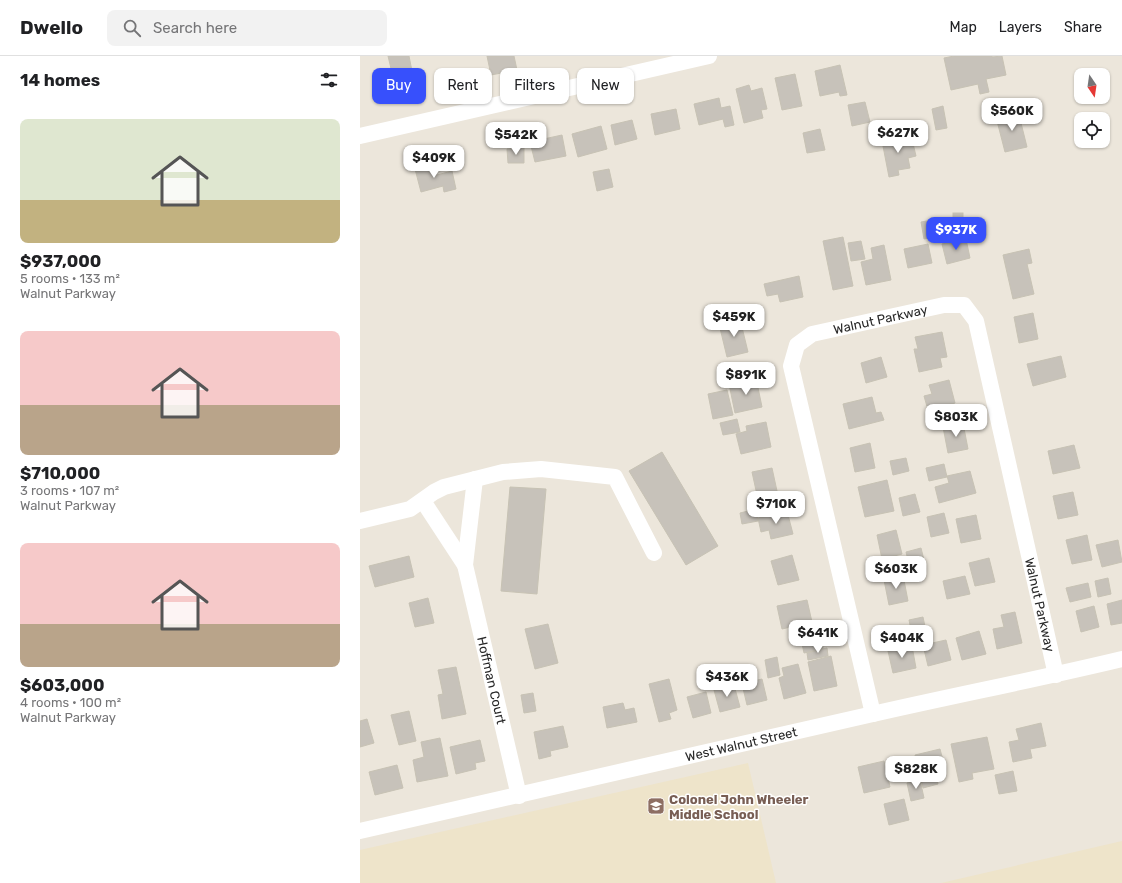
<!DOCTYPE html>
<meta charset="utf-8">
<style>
body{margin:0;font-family:Rubik,sans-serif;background:#f2f2f2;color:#202124;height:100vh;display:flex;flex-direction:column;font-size:15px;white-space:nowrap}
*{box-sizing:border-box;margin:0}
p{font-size:13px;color:#757577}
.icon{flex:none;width:22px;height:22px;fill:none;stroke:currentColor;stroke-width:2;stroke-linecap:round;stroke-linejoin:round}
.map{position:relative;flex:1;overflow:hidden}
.details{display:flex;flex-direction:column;background:#fff;width:360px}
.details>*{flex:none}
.banner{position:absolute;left:12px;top:12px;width:380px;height:36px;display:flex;gap:8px}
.needle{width:26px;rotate:167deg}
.controls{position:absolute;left:714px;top:12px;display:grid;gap:8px}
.controls a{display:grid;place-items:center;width:36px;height:36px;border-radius:8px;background:#fff;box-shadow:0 1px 3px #0004;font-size:20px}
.price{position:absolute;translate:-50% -34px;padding:0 9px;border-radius:8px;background:#fff;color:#222;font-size:13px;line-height:26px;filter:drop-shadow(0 1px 2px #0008)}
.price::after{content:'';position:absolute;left:50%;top:24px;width:12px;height:9px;margin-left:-6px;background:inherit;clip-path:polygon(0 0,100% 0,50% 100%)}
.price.active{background:#3750fc;color:#fff}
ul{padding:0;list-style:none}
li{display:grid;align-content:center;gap:8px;height:212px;padding:0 20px}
li span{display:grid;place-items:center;height:124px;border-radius:8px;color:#555}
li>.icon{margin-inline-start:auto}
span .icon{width:72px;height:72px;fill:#fffc;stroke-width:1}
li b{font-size:17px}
h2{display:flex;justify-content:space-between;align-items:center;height:48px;padding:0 20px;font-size:17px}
.pill{padding:0 14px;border-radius:8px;background:#fff;box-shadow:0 1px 3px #0004;font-size:14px;line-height:36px}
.pill.active{background:#3750fc;color:#fff}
header{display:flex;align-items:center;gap:24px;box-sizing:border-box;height:56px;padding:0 20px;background:#fff;border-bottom:1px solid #e0e0e0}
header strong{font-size:19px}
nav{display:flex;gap:22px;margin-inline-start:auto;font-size:14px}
.search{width:280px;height:36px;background:#f2f2f2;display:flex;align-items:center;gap:10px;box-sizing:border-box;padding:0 14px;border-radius:8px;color:#757577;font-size:15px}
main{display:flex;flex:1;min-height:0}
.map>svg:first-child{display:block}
</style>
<header>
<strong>Dwello</strong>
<div class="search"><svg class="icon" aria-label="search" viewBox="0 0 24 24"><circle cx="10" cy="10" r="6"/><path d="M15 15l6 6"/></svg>Search here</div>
<nav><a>Map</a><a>Layers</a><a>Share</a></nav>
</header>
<main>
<section class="details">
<h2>14 homes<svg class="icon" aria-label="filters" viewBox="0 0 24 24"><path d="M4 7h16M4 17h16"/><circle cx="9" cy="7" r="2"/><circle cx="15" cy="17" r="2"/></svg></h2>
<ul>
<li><span style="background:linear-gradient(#dfe7d0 65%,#c2b280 0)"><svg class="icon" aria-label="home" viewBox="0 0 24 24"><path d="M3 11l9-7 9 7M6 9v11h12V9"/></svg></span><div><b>$937,000</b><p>5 rooms · 133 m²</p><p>Walnut Parkway</p></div></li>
<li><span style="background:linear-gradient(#f6c9c9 60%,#b9a48a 0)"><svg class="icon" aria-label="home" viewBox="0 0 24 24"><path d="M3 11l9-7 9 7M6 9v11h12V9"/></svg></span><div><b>$710,000</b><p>3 rooms · 107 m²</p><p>Walnut Parkway</p></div></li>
<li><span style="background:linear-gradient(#f6c9c9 65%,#b9a48a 0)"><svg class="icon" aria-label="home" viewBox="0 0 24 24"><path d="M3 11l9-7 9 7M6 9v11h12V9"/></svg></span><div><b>$603,000</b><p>4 rooms · 100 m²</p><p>Walnut Parkway</p></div></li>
</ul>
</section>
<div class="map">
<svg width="762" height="827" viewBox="0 0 762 827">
<rect width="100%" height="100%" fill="#ece6db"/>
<g fill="#eee4ca">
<path d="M388 707 416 827H0V794Z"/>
<path d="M762 785V827H581Z"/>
</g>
<g fill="#c7c2ba" stroke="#c7c2b4">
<path d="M28 0H49L53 20 34 25Z"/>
<path d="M127 0H154L157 14 131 19Z"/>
<path d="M594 0H632V1L642 0 646 19 626 23 629 36 620 38 618 28 591 34 584 2Z"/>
<path d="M480 9 487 39 480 40 479 36 460 40 455 15Z"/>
<path d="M435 18 442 50 422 54 415 22Z"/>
<path d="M389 29 391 35 402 32 407 53 401 54 403 62 384 67 376 33Z"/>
<path d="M359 42 361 52 370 50 374 69 365 71 363 63 339 69 334 48Z"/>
<path d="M505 46 510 66 492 70 488 49Z"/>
<path d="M583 50 587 72 576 74 572 53Z"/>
<path d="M316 53 320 73 295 79 291 58Z"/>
<path d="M658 55 667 91 645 96 636 61Z"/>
<path d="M272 64 277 83 255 89 251 69Z"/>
<path d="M241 70 247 93 218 101 212 78Z"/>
<path d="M460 73 465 94 447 97 443 77Z"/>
<path d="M202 79 206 100 175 106 170 86Z"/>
<path d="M551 79 556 100 548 102 550 112 538 114 539 119 529 121 522 85Z"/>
<path d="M164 92V107H148L147 93Z"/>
<path d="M74 108 77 119 92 115 96 133 84 136 83 130 61 136 55 113Z"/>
<path d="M249 113 253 131 237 135 233 116Z"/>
<rect x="593" y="157" width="10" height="13"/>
<path d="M572 164 575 181 564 183 561 166Z"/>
<path d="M483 181 493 230 473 234 463 185Z"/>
<path d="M606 183 610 202 587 208 582 188Z"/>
<path d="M501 185 505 203 491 205 488 187Z"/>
<path d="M568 188 572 207 548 212 544 193Z"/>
<path d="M524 189 531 224 506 229 501 206 513 203 511 192Z"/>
<path d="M669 193 672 207 667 208 674 238 653 243 643 199Z"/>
<path d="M439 220 443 241 420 246 418 238 407 240 404 228Z"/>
<path d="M673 257 678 283 659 287 654 261Z"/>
<path d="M380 263 388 296 367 301 359 268Z"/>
<path d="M582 276 587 301 580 302 582 311 559 316 554 293H558L555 281Z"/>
<path d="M701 300 706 321 673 330 667 308Z"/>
<path d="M521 301 527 321 506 327 501 307Z"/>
<path d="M396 322 402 351 375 357 369 328Z"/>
<path d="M589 324 595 347 568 354 564 340 572 338 569 329Z"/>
<path d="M367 334 373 359 353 363 348 338Z"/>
<path d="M512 341 516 357 521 356 524 364 489 373 483 348Z"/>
<path d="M377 363 380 376 363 379 360 367Z"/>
<path d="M406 366 411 391 381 398 376 378 387 375 386 370Z"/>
<path d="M603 367 608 393 588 397 583 371Z"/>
<path d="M510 387 515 412 495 416 490 392Z"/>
<path d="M714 389 720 412 693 418 688 395Z"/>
<path d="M302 396 358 490 326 509 269 415Z"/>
<path d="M546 402 549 415 533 419 530 405Z"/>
<path d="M584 408 587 421 569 425 566 412Z"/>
<path d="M412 412 417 435 397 439 392 416Z"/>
<path d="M610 415 616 437 579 447 575 431 589 427 587 420Z"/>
<path d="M527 424 534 455 505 461 498 431Z"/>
<path d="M150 431 186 433 177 538 141 535Z"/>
<path d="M713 436 718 459 698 463 693 440Z"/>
<path d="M555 438 560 456 543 460 539 442Z"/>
<path d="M396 453 398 465 382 468 380 457Z"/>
<path d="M427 455 433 478 411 483 409 474 401 476 398 462Z"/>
<path d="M584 457 589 477 571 481 567 461Z"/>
<path d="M616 459 621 483 601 487 596 463Z"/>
<path d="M536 474 542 498 522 503 517 479Z"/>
<path d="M727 479 732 504 712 508 706 484Z"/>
<path d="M758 484 762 506 742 511 736 489Z"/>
<path d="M561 492 564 504 549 508 546 496Z"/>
<path d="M432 499 439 524 418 529 411 505Z"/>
<path d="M49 500 54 521 15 531 9 510Z"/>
<path d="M629 502 635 526 615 530 609 507Z"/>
<path d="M543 519 548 545 529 549 524 524Z"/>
<path d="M605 520 610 538 587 543 583 525Z"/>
<path d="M748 522 751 538 738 541 735 525Z"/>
<path d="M728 527 731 541 710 546 706 532Z"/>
<path d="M68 542 74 567 55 571 49 547Z"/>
<path d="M447 544 452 566 422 573 417 550Z"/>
<path d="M762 544V567L751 569 747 548Z"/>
<path d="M734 550 739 571 721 576 716 555Z"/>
<path d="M655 556 662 587 637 593 633 573 644 571 641 559Z"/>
<path d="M563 561 567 580 553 583 549 564Z"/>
<path d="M188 568 198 607 175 613 165 573Z"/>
<path d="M619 575 626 598 602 604 596 582Z"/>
<path d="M461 579 463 593 444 597 441 583Z"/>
<path d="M586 584 591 604 568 610 563 589Z"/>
<path d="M552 590 556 612 533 617 528 595Z"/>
<path d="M467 592 468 600 448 604 447 597Z"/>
<path d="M471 600 477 630 454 635 448 606Z"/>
<path d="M417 601 420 619 408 622 405 604Z"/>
<path d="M438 608 446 637 424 643 419 622 424 620 422 612Z"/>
<path d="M96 611 106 658 82 663 78 639 83 638 78 614Z"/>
<path d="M309 623 317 654 309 657 311 663 299 666 289 628Z"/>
<path d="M402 623 407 644 387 649 382 628Z"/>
<path d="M374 629 380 651 360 656 354 634Z"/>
<path d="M346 636 351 657 333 662 327 641Z"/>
<path d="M173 637 176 655 164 657 161 639Z"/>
<path d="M263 647 265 654 274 652 277 666 247 672 243 651Z"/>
<path d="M49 655 56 685 39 689 31 659Z"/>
<path d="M7 663 14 687 0 691V665Z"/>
<path d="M681 667 686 690 670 693 672 702 653 706 649 686 659 684 656 673Z"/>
<path d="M203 670 208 691 190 695 191 700 179 703 174 676Z"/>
<path d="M627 681 634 713 612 717 613 723 599 726 591 688Z"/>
<path d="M80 682 88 720 57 726 53 704 64 701 61 686Z"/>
<path d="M120 684 125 705 115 707 116 713 96 718 90 691Z"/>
<path d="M580 693 585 712 575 715 578 728 563 732 555 699Z"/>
<path d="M524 705 530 731 504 737 498 711Z"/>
<path d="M37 709 43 732 15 739 9 716Z"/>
<path d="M653 715 657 735 639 738 635 719Z"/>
<path d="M560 724 564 742 551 745 547 727Z"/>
<path d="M544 743 549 764 529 769 524 748Z"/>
</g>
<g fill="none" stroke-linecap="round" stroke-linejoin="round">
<g stroke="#fff" stroke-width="16">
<path d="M0 80 349 0"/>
<path id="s1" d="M115 423 105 509 159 740"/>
<path d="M63 445 105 509"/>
<path d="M0 465 50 453 74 436 84 431 143 416 181 413 255 421 294 497"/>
<path id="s2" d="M513 658 431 310 437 289 452 278 584 249H604L616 265 696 619"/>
<path id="s3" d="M0 775C171 737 342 696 513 658 596 639 679 623 762 603"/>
</g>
</g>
<defs>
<g id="school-square" transform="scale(0.9)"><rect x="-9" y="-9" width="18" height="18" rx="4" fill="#8d6e63" stroke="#fff"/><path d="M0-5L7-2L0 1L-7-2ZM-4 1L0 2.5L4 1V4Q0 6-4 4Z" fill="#fff"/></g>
</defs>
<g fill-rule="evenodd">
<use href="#school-square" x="296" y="750"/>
</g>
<g text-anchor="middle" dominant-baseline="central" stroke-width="3" stroke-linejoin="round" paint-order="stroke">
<g font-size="13" fill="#292929" stroke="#fff">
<text stroke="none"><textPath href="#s2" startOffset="468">Walnut Parkway</textPath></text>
<text stroke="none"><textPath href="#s2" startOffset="864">Walnut Parkway</textPath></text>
<text stroke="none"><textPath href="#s1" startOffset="205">Hoffman Court</textPath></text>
<text stroke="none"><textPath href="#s3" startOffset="391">West Walnut Street</textPath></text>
</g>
<g font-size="13" font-weight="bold" fill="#785e54" stroke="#fff" text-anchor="start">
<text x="309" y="743">Colonel John Wheeler<tspan x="309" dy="15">Middle School</tspan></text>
</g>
</g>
</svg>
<div class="controls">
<a><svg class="needle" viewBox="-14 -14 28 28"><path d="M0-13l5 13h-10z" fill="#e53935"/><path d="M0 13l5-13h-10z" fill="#757577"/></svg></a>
<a><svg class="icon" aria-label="locate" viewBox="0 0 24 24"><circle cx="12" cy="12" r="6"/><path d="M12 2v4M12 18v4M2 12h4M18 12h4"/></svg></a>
</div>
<b class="price" style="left:652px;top:76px">$560K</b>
<b class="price" style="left:538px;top:98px">$627K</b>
<b class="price" style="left:156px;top:100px">$542K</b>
<b class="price" style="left:74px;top:123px">$409K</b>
<b class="price active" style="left:596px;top:195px">$937K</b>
<b class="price" style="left:374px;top:282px">$459K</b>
<b class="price" style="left:386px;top:340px">$891K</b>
<b class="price" style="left:596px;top:382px">$803K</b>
<b class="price" style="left:416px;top:469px">$710K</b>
<b class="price" style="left:536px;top:534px">$603K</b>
<b class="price" style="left:458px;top:598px">$641K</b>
<b class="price" style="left:542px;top:603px">$404K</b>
<b class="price" style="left:367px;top:642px">$436K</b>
<b class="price" style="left:556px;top:734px">$828K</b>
<div class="banner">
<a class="pill active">Buy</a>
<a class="pill">Rent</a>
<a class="pill">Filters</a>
<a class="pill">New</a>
</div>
</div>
</main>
